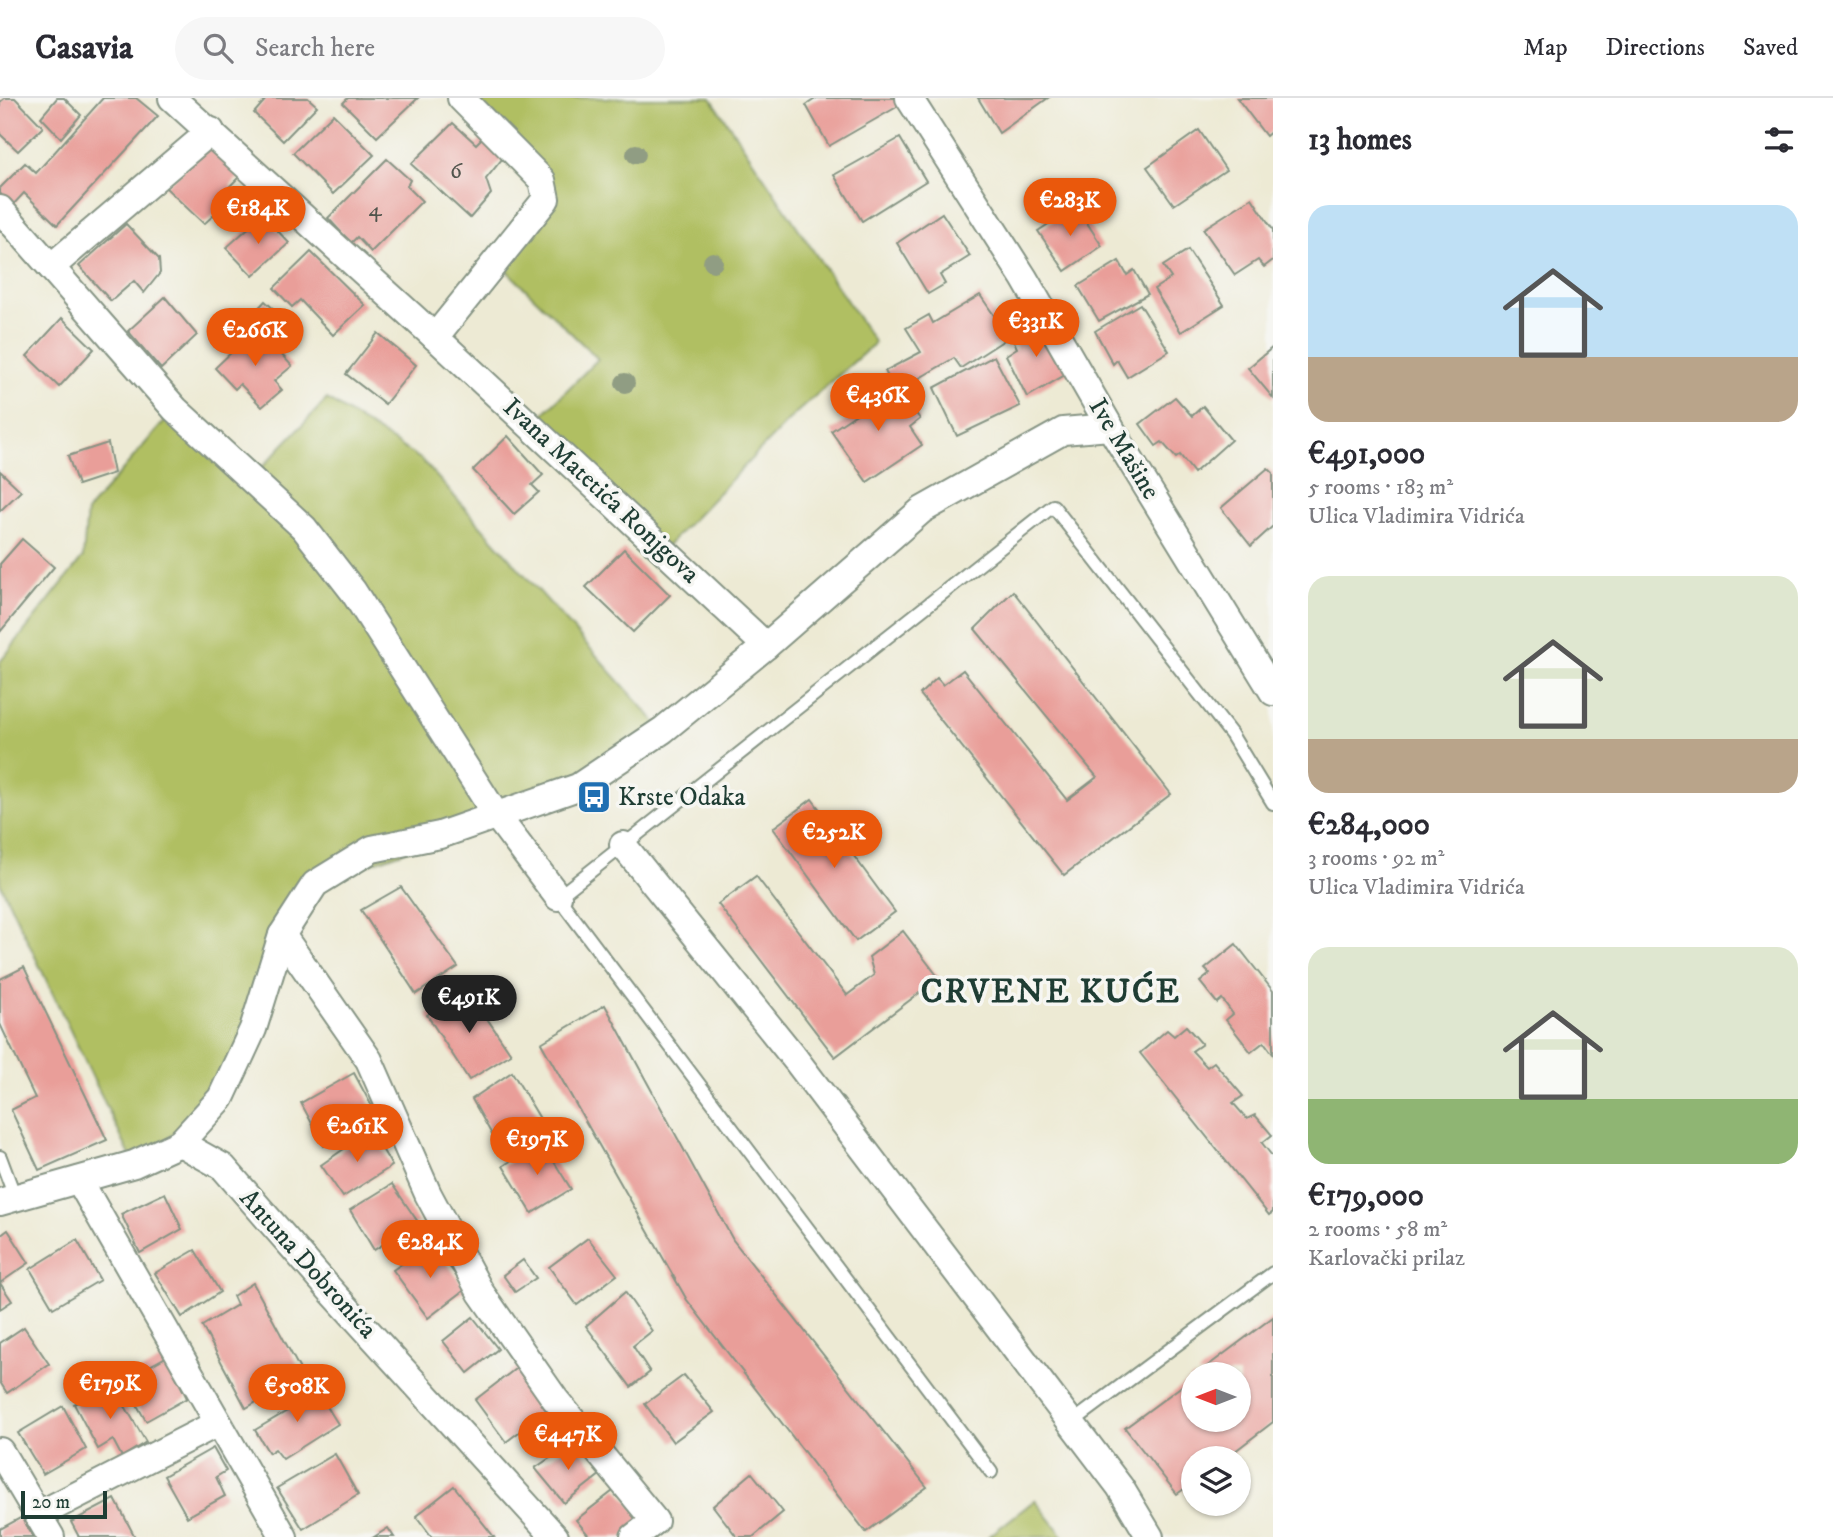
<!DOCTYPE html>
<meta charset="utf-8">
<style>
body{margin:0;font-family:"IM FELL DW Pica",serif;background:#f7f7f7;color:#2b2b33;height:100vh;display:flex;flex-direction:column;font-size:26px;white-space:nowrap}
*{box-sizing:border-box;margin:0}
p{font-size:23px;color:#7c7c81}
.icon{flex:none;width:38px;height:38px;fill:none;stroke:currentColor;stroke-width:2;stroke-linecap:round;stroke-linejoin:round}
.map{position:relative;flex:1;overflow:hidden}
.panel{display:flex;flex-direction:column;background:#fff;width:560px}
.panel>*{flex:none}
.needle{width:46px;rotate:270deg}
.controls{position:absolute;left:1181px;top:1264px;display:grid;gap:14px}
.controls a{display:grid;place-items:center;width:70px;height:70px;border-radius:50%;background:#fff;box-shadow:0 2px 5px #0004;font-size:35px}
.scale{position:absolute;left:21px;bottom:18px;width:86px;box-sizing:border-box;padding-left:7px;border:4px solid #1f3d34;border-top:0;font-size:19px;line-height:24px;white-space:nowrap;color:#1f3d34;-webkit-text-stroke:5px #f6f6f2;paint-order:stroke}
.price{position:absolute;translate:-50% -60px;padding:0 16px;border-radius:24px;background:#ea580c;color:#fff;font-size:23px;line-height:46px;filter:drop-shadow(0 2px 4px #0008)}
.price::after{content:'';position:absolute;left:50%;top:42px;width:21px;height:16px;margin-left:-10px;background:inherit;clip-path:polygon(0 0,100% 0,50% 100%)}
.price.current{background:#222;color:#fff}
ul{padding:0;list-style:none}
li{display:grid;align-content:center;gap:14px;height:371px;padding:0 35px}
li span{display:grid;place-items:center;height:217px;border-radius:21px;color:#555}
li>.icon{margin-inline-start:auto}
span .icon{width:126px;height:126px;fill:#fffc;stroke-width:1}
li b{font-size:30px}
h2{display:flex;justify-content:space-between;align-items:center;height:84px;padding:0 35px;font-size:30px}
header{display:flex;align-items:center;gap:42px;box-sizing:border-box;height:98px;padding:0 35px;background:#fff;border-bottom:2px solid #e1e1e2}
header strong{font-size:33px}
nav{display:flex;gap:38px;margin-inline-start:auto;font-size:24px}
.search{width:490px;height:63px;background:#f7f7f7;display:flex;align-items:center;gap:18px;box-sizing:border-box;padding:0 24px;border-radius:38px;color:#7c7c81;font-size:26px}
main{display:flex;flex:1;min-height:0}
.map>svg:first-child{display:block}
</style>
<header>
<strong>Casavia</strong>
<div class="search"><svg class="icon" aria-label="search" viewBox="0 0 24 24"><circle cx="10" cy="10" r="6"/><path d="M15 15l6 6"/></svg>Search here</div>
<nav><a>Map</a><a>Directions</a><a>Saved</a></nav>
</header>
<main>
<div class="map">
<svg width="1273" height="1439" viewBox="0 0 1273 1439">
<rect width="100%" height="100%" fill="#f6f6f2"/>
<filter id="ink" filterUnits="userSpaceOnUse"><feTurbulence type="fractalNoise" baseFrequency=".0143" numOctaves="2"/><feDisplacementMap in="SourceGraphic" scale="14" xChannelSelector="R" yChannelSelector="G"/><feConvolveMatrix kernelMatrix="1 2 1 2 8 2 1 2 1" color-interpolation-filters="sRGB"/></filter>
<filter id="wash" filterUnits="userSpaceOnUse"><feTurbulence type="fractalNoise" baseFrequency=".00686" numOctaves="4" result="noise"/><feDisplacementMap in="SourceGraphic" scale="28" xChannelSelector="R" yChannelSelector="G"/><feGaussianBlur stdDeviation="1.57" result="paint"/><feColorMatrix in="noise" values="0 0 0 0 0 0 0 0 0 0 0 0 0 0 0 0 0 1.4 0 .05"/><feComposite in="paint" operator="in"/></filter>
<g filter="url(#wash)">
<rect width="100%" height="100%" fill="#edead4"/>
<g fill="#b0bf62" stroke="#687e4b" stroke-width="2">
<path d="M461 0H711L875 245 796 315 663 452 531 328 598 261 507 173 524 132 546 101Z"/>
<path d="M327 301 422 362 663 632 578 689 315 786 221 1000 134 1066 0 785V564L83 459 87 413 175 311 250 382Z"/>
<path d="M1035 1402 1064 1439H988Z"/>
</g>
<g id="blocks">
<g fill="#e99e99">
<path d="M5 0H15L43 29 18 53 0 36V4Z"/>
<path d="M57 0H64L81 17 61 40 41 19Z"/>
<path d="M103 0H136L158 18 57 127 24 95 11 109 0 95V90L25 65 36 75Z"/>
<path d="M267 0H308L317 8 283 43 254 15Z"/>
<path d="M348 0H418L377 39 343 5Z"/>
<path d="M817 0H898L902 6 829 48 806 7Z"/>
<path d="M978 0H1048L999 35Z"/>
<path d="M1237 0H1273V32L1266 38Z"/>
<path d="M333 16 374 57 333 96 293 55Z"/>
<path d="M453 25 476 46 486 36 506 56 486 81 491 96 470 120 411 66Z"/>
<path d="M1199 32 1226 72 1174 107 1147 69Z"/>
<path d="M900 40 926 83 862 123 834 77Z"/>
<path d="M209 48 239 79 230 88 238 95 204 126 165 89Z"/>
<path d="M387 61 410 82 407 88 422 103 371 154 357 139 351 145 328 120Z"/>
<path d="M1252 100 1273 132V162L1264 169 1258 162 1235 177 1203 131Z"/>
<path d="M1076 108 1102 148 1065 173 1038 133Z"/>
<path d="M942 115 970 158 940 177 945 186 928 196 897 145Z"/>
<path d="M263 117 289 145 253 178 226 150Z"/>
<path d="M126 126 159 161 160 175 144 195 134 183 111 203 79 168Z"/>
<path d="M1188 152 1224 207 1181 234 1154 191 1171 180 1163 168Z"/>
<path d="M311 154 365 207 333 237 300 202 292 209 274 190Z"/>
<path d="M1119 163 1127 177 1134 172 1148 196 1099 223 1078 188Z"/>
<path d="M980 197 1009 239 961 270 954 260 904 289 900 280 891 285 885 273 921 254 906 230 929 217 933 225Z"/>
<path d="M165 199 197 237 161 271 128 233Z"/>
<path d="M265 203 278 215 265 227 253 216Z"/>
<path d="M1140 206 1169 253 1127 279 1117 262 1113 266 1095 233Z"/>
<path d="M62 220 94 251 59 289 27 258Z"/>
<path d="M1042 222 1070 274 1027 299 1006 257 1017 250 1012 240Z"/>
<path d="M257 230 292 268 274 283 282 292 262 309 240 286 235 291 215 270Z"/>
<path d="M378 235 416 267 385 306 346 276Z"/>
<path d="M1273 249V300L1248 270Z"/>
<path d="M994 258 1020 308 957 338 934 290Z"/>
<path d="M882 289 894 306 904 298 920 321 910 329 922 347 867 384 831 333 858 315 853 306Z"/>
<path d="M1175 299 1192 318 1203 308 1231 342 1194 375 1180 357 1176 360 1162 344 1156 348 1140 326Z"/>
<path d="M508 338 543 377 532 387 539 394 514 416 473 372Z"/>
<path d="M108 345 114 375 78 387 68 358Z"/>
<path d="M1268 370 1273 375V428L1251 448 1221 410Z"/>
<path d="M0 373 21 393 0 413Z"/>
<path d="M22 441 54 469 0 534V466Z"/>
<path d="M624 451 670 497 633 534 586 489Z"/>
<path d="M1013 493 1171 696 1064 777 920 596 937 580 943 587 963 572 1067 702 1097 679 975 531Z"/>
<path d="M812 701 895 814 856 843 773 730Z"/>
<path d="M756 778 847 897 874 877 869 859 903 833 939 880 835 959 718 806Z"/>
<path d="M401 789 458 869 416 896 361 812Z"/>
<path d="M1236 846 1273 893V956L1264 944 1251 954 1226 922 1233 916 1222 901 1217 905 1200 884 1210 876 1205 871Z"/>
<path d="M24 869 107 1042 39 1072 11 1012 35 1000 0 926V881Z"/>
<path d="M467 891 511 956 469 982 427 917Z"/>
<path d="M605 907 733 1142 927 1389 866 1434 687 1202 541 945Z"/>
<path d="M1186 928 1202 946 1192 953 1207 969 1214 964 1243 998 1233 1005 1247 1021 1255 1017 1272 1037 1262 1045 1273 1059V1114L1269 1117 1140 955 1167 932 1174 938Z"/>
<path d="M512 974 545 1029 513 1050 507 1036 495 1042 472 1001Z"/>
<path d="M354 975 377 1018 324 1048 301 1005Z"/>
<path d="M371 1032 392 1068 343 1099 321 1067Z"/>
<path d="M541 1043 571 1091 532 1115 503 1068Z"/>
<path d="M392 1086 418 1124 374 1152 350 1112Z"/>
<path d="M165 1095 182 1131 140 1155 121 1116Z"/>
<path d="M8 1132 29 1165 0 1185 12 1203 0 1211V1138Z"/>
<path d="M588 1140 617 1177 577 1207 549 1169Z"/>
<path d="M77 1142 100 1182 53 1210 30 1171Z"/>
<path d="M432 1145 466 1191 428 1220 393 1172Z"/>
<path d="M195 1152 220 1194 182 1219 155 1175Z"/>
<path d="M523 1162 536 1180 515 1194 503 1177Z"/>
<path d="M253 1185 303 1277 246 1310 202 1228 237 1207 233 1198Z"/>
<path d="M625 1194 652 1233 633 1248 650 1274 631 1289 586 1228Z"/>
<path d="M473 1219 498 1251 468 1275 443 1243Z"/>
<path d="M1273 1219V1324L1226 1360H1194V1384L1177 1396 1125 1330 1194 1279V1321H1239V1276H1197Z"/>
<path d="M24 1229 49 1266 7 1295 0 1284V1245Z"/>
<path d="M166 1259 187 1300 146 1323 123 1283Z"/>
<path d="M519 1268 550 1310 506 1344 475 1302Z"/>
<path d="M684 1277 714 1314 673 1344 645 1306Z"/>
<path d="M112 1286 146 1344 122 1359 113 1342 98 1351 74 1306Z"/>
<path d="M314 1288 338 1326 283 1361 275 1351 269 1355 255 1332 287 1313 283 1305Z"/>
<path d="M63 1308 86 1351 43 1376 18 1335Z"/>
<path d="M574 1344 601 1376 564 1405 535 1370Z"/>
<path d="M213 1350 226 1373 216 1379 225 1398 187 1419 164 1378Z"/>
<path d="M335 1356 358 1397 303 1431 277 1390Z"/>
<path d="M752 1375 783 1414 753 1439H737L713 1408Z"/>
<path d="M454 1388 494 1439H432L416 1418Z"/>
<path d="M617 1390 644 1422 623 1439H590L576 1422Z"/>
<path d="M115 1401 135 1439H79L71 1424Z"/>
<path d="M22 1419 33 1439H0V1431Z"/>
<path d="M388 1430 394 1439H374Z"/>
</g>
</g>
</g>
<g filter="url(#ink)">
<use href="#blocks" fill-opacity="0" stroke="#869484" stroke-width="2"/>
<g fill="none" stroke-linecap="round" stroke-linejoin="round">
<g stroke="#869484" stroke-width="16">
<g id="lane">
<path d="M0 1059 15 1099"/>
<path d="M1071 1325 1273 1175"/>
<path d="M991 1374 558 799 1053 408 1231 636 1273 705"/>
</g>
</g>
<g stroke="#869484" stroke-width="30">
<g id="street">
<path d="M172 0 435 239 766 548"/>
<path d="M909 0 1024 180 1110 329 1273 594"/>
<path d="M0 111 175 311 304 430 353 493 496 717 558 799"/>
<path d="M51 169 211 33"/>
<path d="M435 239 546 101 542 82 461 0"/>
<path d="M623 747 796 962 1120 1389 1150 1439"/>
<path d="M282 837 369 962 428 1096 481 1195 555 1301 655 1423 634 1439"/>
<path d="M180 1045 223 1069 332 1194 555 1439"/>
<path d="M79 1082 284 1439"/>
<path d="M0 1104 134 1066 180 1045 221 1000 253 931 282 837 315 786 372 751 440 737 578 689 663 632 766 548 922 412 1063 333 1110 329"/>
<path d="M0 1353 51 1439"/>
<path d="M38 1417 216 1326"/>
</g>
</g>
<use href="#lane" stroke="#fff" stroke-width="12"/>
<use href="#street" stroke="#fff" stroke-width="26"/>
</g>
<g fill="#909d83">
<circle cx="636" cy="56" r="10"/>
<circle cx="713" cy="164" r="10"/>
<circle cx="625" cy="285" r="10"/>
</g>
</g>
<defs>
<g id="bus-square" transform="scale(1.75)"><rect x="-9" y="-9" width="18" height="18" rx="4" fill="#1f6fb2" stroke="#f6f6f2"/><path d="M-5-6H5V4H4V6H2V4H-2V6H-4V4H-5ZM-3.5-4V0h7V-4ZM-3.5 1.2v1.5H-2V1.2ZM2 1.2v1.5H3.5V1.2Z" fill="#fff"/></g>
</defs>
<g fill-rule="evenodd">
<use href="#bus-square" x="594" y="699"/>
</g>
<g text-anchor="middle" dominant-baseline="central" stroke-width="7" stroke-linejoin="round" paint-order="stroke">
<g font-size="23" fill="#52554d">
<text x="456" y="73">6</text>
<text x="375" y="111">4</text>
</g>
<g font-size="26" fill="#1f3d34" stroke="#f6f6f2">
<text transform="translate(1124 351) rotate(59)">Ive Mašine</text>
<text transform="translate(601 393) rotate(43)">Ivana Matetića Ronjgova</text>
<text transform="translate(308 1166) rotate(48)">Antuna Dobronića</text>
</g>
<g font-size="26" fill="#1f3d34" stroke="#f6f6f2" text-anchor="start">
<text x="618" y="699">Krste Odaka</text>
</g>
<g font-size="33" font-weight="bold" letter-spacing="2" fill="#1f3d34" stroke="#f6f6f2">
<text x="1051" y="894">CRVENE KUĆE</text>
</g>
</g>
</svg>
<div class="controls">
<a><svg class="needle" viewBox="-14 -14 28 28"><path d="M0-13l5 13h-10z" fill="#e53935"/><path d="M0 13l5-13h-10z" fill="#7c7c81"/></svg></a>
<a><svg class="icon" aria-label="layers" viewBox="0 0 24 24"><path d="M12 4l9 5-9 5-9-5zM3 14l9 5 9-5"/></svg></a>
</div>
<div class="scale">20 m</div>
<b class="price" style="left:1070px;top:140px">€283K</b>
<b class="price" style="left:258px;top:148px">€184K</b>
<b class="price" style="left:1036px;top:261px">€331K</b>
<b class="price" style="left:255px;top:270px">€266K</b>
<b class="price" style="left:878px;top:335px">€436K</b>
<b class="price" style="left:834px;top:772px">€252K</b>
<b class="price current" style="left:469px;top:937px">€491K</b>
<b class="price" style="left:357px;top:1066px">€261K</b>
<b class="price" style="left:537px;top:1079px">€197K</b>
<b class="price" style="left:430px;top:1182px">€284K</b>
<b class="price" style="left:110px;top:1323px">€179K</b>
<b class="price" style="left:297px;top:1326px">€508K</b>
<b class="price" style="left:568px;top:1374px">€447K</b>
</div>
<section class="panel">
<h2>13 homes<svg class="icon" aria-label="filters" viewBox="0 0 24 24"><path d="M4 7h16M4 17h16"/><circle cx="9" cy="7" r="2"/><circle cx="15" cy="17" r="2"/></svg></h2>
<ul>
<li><span style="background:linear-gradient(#bfe0f5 70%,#b9a48a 0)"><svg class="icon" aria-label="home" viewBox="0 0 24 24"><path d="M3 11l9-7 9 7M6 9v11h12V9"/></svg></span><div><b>€491,000</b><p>5 rooms · 183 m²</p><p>Ulica Vladimira Vidrića</p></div></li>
<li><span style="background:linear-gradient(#dfe7d0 75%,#b9a48a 0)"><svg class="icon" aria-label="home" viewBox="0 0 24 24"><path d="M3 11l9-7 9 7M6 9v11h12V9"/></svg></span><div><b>€284,000</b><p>3 rooms · 92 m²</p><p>Ulica Vladimira Vidrića</p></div></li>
<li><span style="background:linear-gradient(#dfe7d0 70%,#8fb573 0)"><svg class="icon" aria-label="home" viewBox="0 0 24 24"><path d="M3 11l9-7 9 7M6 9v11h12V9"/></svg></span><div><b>€179,000</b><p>2 rooms · 58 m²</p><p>Karlovački prilaz</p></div></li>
</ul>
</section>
</main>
